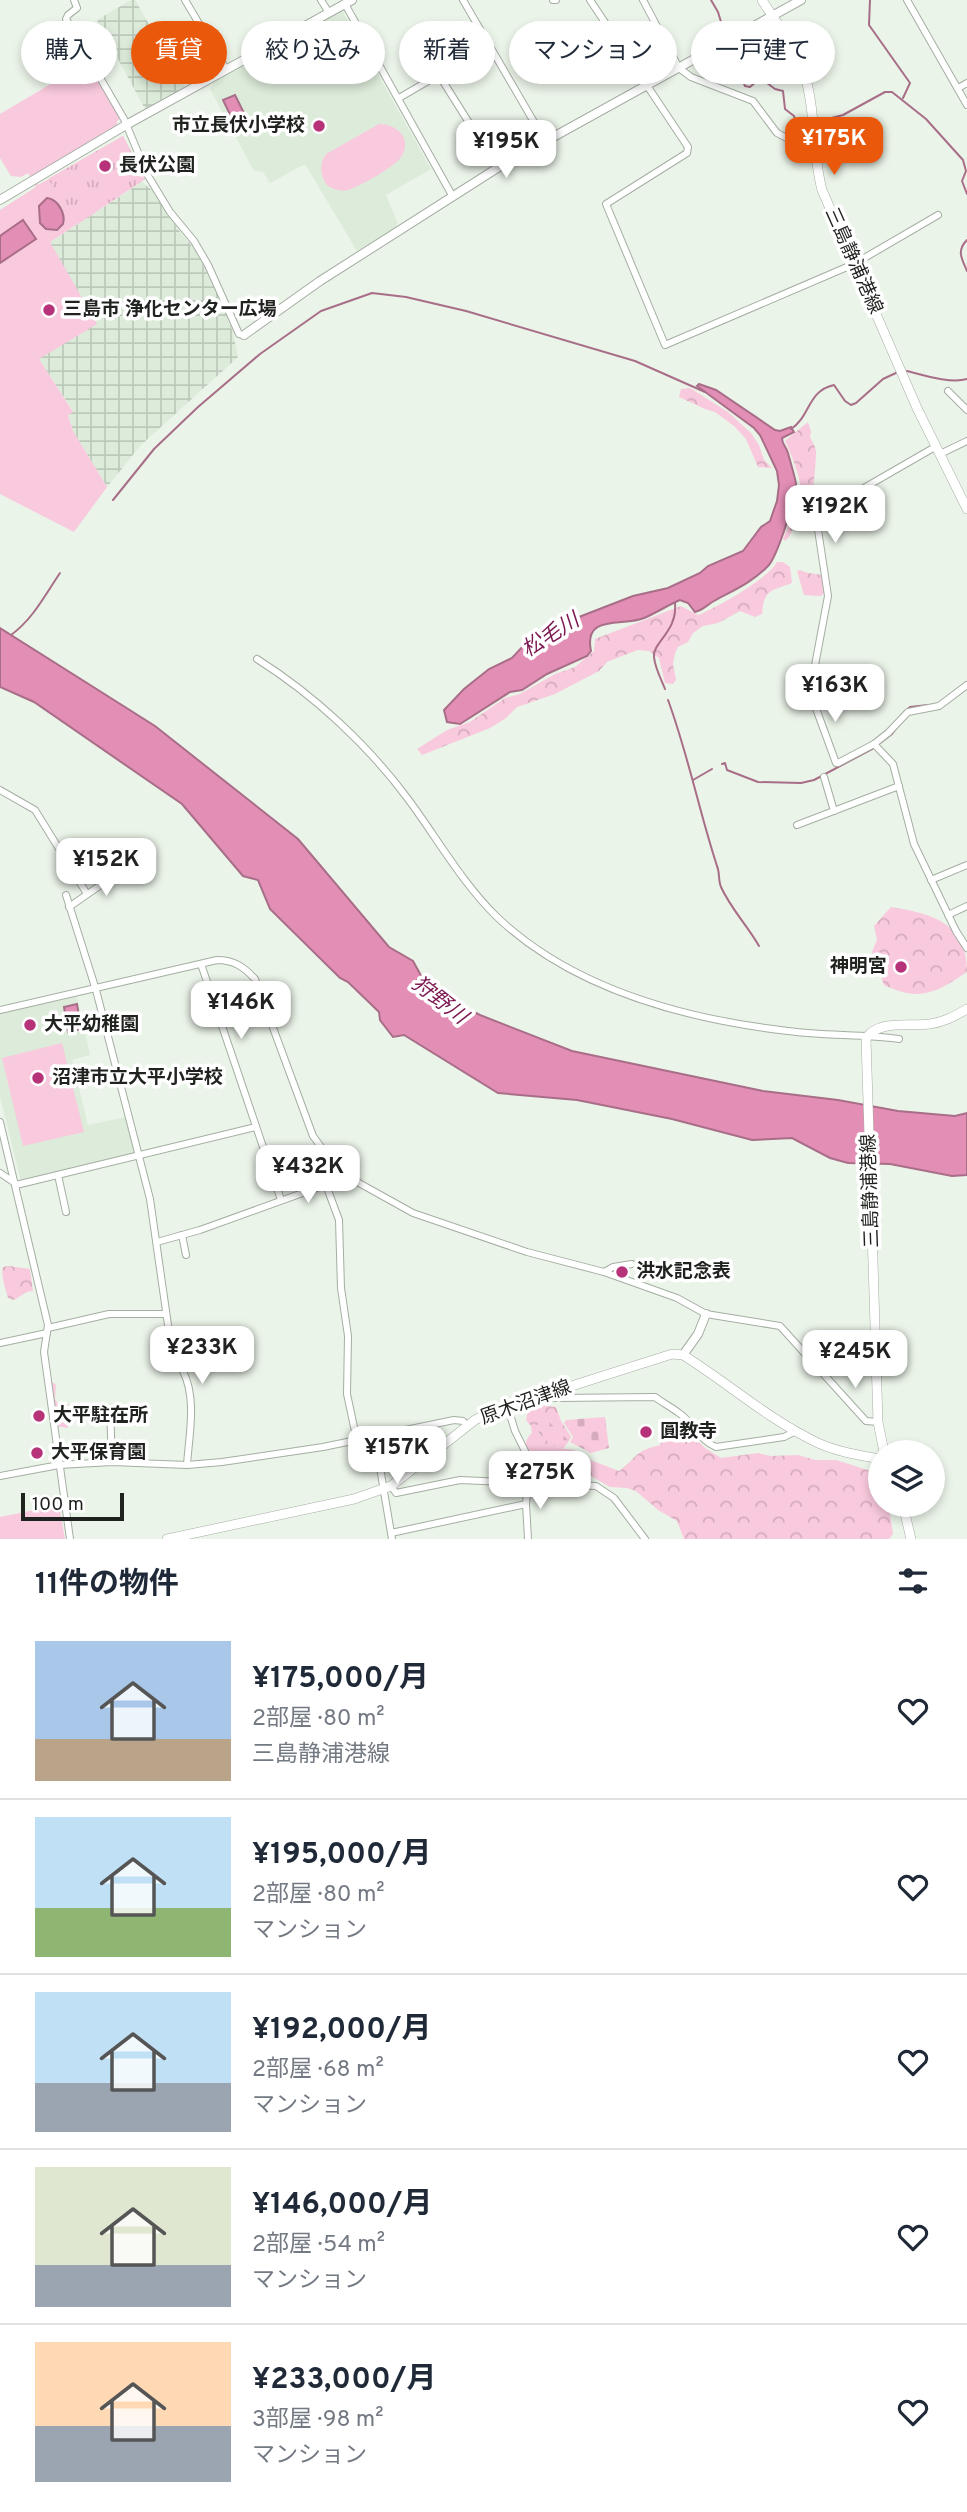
<!DOCTYPE html>
<html lang="ja">
<meta charset="utf-8">
<style>
body{margin:0;font-family:Overpass,"Noto Sans JP",sans-serif;background:#f2f2f3;color:#1f2937;height:100vh;display:flex;flex-direction:column;font-size:26px;white-space:nowrap}
*{box-sizing:border-box;margin:0}
p{font-size:23px;color:#747a83}
.icon{flex:none;width:38px;height:38px;fill:none;stroke:currentColor;stroke-width:2;stroke-linecap:round;stroke-linejoin:round}
.map{position:relative;height:1539px;overflow:hidden}
.drawer{display:flex;flex-direction:column;background:#fff;flex:1}
.drawer>*{flex:none}
.guide{position:absolute;left:21px;top:21px;width:926px;height:63px;display:flex;gap:14px}
.buttons{position:absolute;left:868px;top:1440px;display:grid;gap:14px}
.buttons a{display:grid;place-items:center;width:77px;height:77px;border-radius:50%;background:#fff;box-shadow:0 4px 10px #0003;font-size:35px}
.scale{position:absolute;left:21px;bottom:18px;width:103px;box-sizing:border-box;padding-left:7px;border:4px solid #1f221e;border-top:0;font-size:19px;line-height:24px;white-space:nowrap;color:#1f221e;-webkit-text-stroke:5px #fff;paint-order:stroke}
.price{position:absolute;translate:-50% -60px;padding:0 16px;border-radius:14px;background:#fff;color:#222;font-size:23px;line-height:46px;filter:drop-shadow(0 2px 4px #0008)}
.price::after{content:'';position:absolute;left:50%;top:42px;width:21px;height:16px;margin-left:-10px;background:inherit;clip-path:polygon(0 0,100% 0,50% 100%)}
.price.current{background:#ea580c;color:#fff}
ul{padding:0;list-style:none}
li{display:flex;align-items:center;gap:21px;height:175px;padding:0 35px}
li+li{border-top:2px solid #e0e1e3}
li span{display:grid;place-items:center;flex:none;width:196px;height:140px;border-radius:0px;color:#555}
li>.icon{margin-inline-start:auto}
span .icon{width:84px;height:84px;fill:#fffc;stroke-width:1}
li b{font-size:30px}
h2{display:flex;justify-content:space-between;align-items:center;height:84px;padding:0 35px;font-size:30px}
.chip{padding:0 24px;border-radius:32px;background:#fff;box-shadow:0 4px 10px #0003;font-size:24px;line-height:63px}
.chip.current{background:#ea580c;color:#fff}
.map>svg:first-child{display:block}
</style>
<div class="map">
<svg width="967" height="1539" viewBox="0 0 967 1539">
<defs>
<pattern id="industrial-grid" width="8" height="8" patternUnits="userSpaceOnUse" patternTransform="scale(1.75)"><rect width="8" height="8" fill="#ddebda"/><path d="M0 4h8M4 0v8" fill="none" stroke="#bdc9bb"/></pattern>
<pattern id="forest-crowns" width="20" height="18" patternUnits="userSpaceOnUse" patternTransform="scale(1.75)"><rect width="20" height="18" fill="#f9c9dd"/><path d="M2 6a3 3 0 1 1 6 0M12 15a3 3 0 1 1 6 0" fill="none" stroke="#d5acbd"/></pattern>
<pattern id="cemetery-stones" width="16" height="16" patternUnits="userSpaceOnUse" patternTransform="scale(1.75)"><rect width="16" height="16" fill="#f9c9dd"/><path d="M2 7V4a2 2 0 0 1 4 0v3zM10 15v-3a2 2 0 0 1 4 0v3z" fill="#d5acbd"/></pattern>
<pattern id="park-tufts" width="24" height="20" patternUnits="userSpaceOnUse" patternTransform="scale(1.75)"><rect width="24" height="20" fill="#f9c9dd"/><path d="M3 7l-1-3M5 7V3M7 7l1-3M15 17l-1-3M17 17v-4M19 17l1-3" fill="none" stroke="#d5acbd"/></pattern>
</defs>
<rect width="100%" height="100%" fill="#ebf4e9"/>
<g fill="#ddebda">
<path d="M340 11 343 12 431 169 386 195 398 224 396 228 357 251 305 164 270 183 263 172 254 171 210 89 214 82Z"/>
<path d="M77 997 90 1055 72 1060 88 1125 126 1117 136 1154 21 1182 0 1096V1013Z"/>
</g>
<g fill="url(#industrial-grid)">
<path d="M131 0H135L185 87 145 109 97 20Z"/>
<path d="M142 182 157 194 177 228 196 251 218 295 233 332 238 357 141 445 107 487 73 431 68 414 73 411 39 359 0 275Z"/>
</g>
<g fill="#f9c9dd">
<path d="M88 62 121 118 117 121V125L32 176 38 185 123 136 145 179 50 242 97 324 39 359 73 412 68 415 73 431 107 487 74 532 0 494V210L36 187 28 173 21 177 11 176 0 158V114Z"/>
<path d="M379 124C397 124 413 139 401 157 396 166 359 187 348 190 341 192 333 189 327 185 320 175 319 164 326 154Z"/>
<path d="M62 1043 84 1132 23 1146 2 1058Z"/>
<path d="M59 1505 65 1539H0V1517Z"/>
</g>
<g fill="url(#forest-crowns)">
<path d="M690 388 728 412 751 433 759 445 764 460 772 468 758 467 746 439 734 426 715 412 705 409 679 397 681 389Z"/>
<path d="M808 422 811 431 810 437C812 441 816 447 816 452 816 459 814 490 811 496 807 502 800 505 797 512 793 522 794 534 785 541L783 539C789 524 800 499 800 484 800 477 789 448 785 441Z"/>
<path d="M777 562H783L790 567 792 583C771 591 764 589 762 614L755 617 740 611 718 623 703 626 693 633 688 642 678 647 675 653 673 664 676 680 673 684 665 683 659 658 649 651 638 650 622 656 607 662 599 671 555 694 517 707 506 718 490 728 422 755 417 749 447 730 470 722 505 698 520 694 555 674 575 667 594 651 595 639 681 606 698 615C716 608 768 579 777 562Z"/>
<path d="M800 570 808 573 822 575 825 592 821 596 804 595 797 571Z"/>
<path d="M891 907C932 914 967 922 967 972 936 993 920 1002 884 985L872 952 877 940 874 926Z"/>
<path d="M9 1266 30 1269 33 1291 27 1292 14 1300 8 1298C5 1287 1 1277 3 1267Z"/>
<path d="M52 1382 56 1385 55 1399 58 1404H69L65 1410 70 1422 67 1428 56 1426 50 1383Z"/>
<path d="M536 1405 556 1407 561 1421 571 1437 569 1441 545 1418 536 1427 539 1434 558 1448 574 1450 588 1459 619 1471C638 1457 634 1451 660 1445L671 1420H677L705 1448 721 1458 758 1453 770 1456 798 1455 815 1460H836L877 1473 880 1505H886L890 1514 893 1534 889 1539H684L677 1521 658 1510 636 1491 627 1488 610 1487 589 1475 579 1463 547 1452 528 1451C524 1443 526 1439 532 1433L531 1426 526 1420 529 1407Z"/>
</g>
<g fill="url(#cemetery-stones)">
<path d="M605 1417 609 1448 591 1453 570 1442 573 1437 564 1423 566 1420Z"/>
<path d="M545 1418 569 1441 563 1449C552 1447 540 1436 535 1427Z"/>
</g>
<path fill="url(#park-tufts)" d="M123 136 145 179 78 224 48 179Z"/>
<g fill="#e38eb5" stroke="#a86e88" stroke-width="2">
<path d="M235 95 248 121 236 127 223 100Z"/>
<path d="M47 198C58 199 66 214 63 224L57 230 46 229 40 223 39 206Z"/>
<path d="M23 220 36 239 0 263V236Z"/>
<path d="M699 384 716 390 775 430 780 431 791 427 794 432 782 438C782 445 786 446 788 453 789 457 796 481 796 484 796 498 777 557 768 566 753 582 732 591 714 601 707 605 703 610 695 612L688 603 680 600C668 605 656 613 644 618 624 627 583 613 591 651L587 656 547 674 522 690 510 692 460 724 447 722 444 710 464 689 489 669 512 658 524 645 555 633 579 617 633 596 668 588 700 573 708 566 743 551 761 527 770 521 777 501 779 485 777 471 760 435 754 428 697 386Z"/>
<path d="M0 628 155 726 298 839 389 947 413 961 429 990 480 1015 572 1051 763 1091 838 1100 898 1111 955 1116 967 1113V1175L952 1176 890 1164 848 1163 830 1158 792 1138 752 1140 672 1119 577 1100 498 1093 404 1035 393 1037 380 1020 379 1012 348 982 340 978 270 909 258 880 243 876 182 804 34 702 0 687Z"/>
<path d="M77 1004 81 1029 68 1032 64 1007Z"/>
</g>
<g fill="none" stroke-linecap="round" stroke-linejoin="round">
<g stroke="#a86e88" stroke-width="2">
<path d="M711 0 718 12 726 38"/>
<path d="M870 0 869 25 910 83 903 98"/>
<path d="M727 43 745 86 750 87 758 80H763L775 89 783 91 785 109 794 116 797 127 811 125"/>
<path d="M816 122 843 115 885 92H892L926 119 963 160 966 171 962 181 967 194"/>
<path d="M967 240C956 251 962 259 967 271"/>
<path d="M907 371C923 375 951 384 967 379"/>
<path d="M791 429C811 416 807 391 834 385L845 401 851 405 856 403 883 379 898 372"/>
<path d="M113 500 154 449 198 407 260 354 321 311 372 293 406 297 466 311 635 361 705 392"/>
<path d="M11 635C33 619 45 595 60 573"/>
<path d="M665 689C661 679 655 668 654 657 652 643 678 631 675 603"/>
<path d="M668 700C688 754 699 811 717 866 720 873 718 880 721 887 731 909 747 925 759 946"/>
<path d="M904 712 910 707 928 705"/>
<path d="M722 764 725 763 727 770 758 782 801 783 814 780 872 749 892 734 898 726"/>
<path d="M693 780 712 769"/>
</g>
<g stroke="#a5aea3" stroke-width="8">
<g id="minor">
<path d="M74 0 77 8 68 15 66 19 124 119 147 174 170 212 194 241 208 265 239 334 244 335"/>
<path d="M185 0 226 69"/>
<path d="M321 0 329 13"/>
<path d="M463 0 545 141"/>
<path d="M553 0H556"/>
<path d="M590 0 688 147 687 153 606 204 665 345 854 264 938 215"/>
<path d="M643 0 679 68 691 77 753 101 777 133 814 152"/>
<path d="M907 0 967 105"/>
<path d="M345 4 453 197"/>
<path d="M439 75 478 137 490 148 499 167"/>
<path d="M958 88 967 83"/>
<path d="M399 98 488 46"/>
<path d="M948 391 967 410"/>
<path d="M935 447 850 496 829 501 817 523 828 596 810 692 836 763H838L874 744 888 733 908 712 939 706 967 685"/>
<path d="M940 454 967 441"/>
<path d="M257 659C314 695 368 745 408 799 437 838 462 883 497 917 574 990 685 1019 788 1031 825 1036 862 1034 899 1039"/>
<path d="M874 744 893 764 914 844 956 931 967 948"/>
<path d="M824 777 834 811"/>
<path d="M0 790 35 810 87 894"/>
<path d="M797 825 899 786"/>
<path d="M931 880 967 865"/>
<path d="M66 895 96 990 150 1199 172 1353C174 1361 180 1364 183 1371 197 1399 189 1435 187 1465"/>
<path d="M69 907 128 866"/>
<path d="M948 915 967 906"/>
<path d="M201 964 281 1200"/>
<path d="M0 1010 217 960C234 960 244 967 255 979L313 1136 327 1155 359 1183 413 1213 527 1252 604 1272 677 1298 706 1314 780 1326 866 1421 878 1422"/>
<path d="M0 1122 48 1325 44 1352 70 1539"/>
<path d="M0 1173 15 1183"/>
<path d="M58 1175 66 1212"/>
<path d="M16 1185 256 1127"/>
<path d="M326 1185 339 1220 341 1288 348 1336 347 1394 357 1441"/>
<path d="M182 1235 186 1255"/>
<path d="M157 1242 200 1230 350 1176"/>
<path d="M604 1272 613 1267 632 1264"/>
<path d="M48 1328 109 1314H166"/>
<path d="M0 1343 47 1333"/>
<path d="M549 1393 551 1397 556 1398 655 1397C663 1403 671 1407 679 1413 693 1422 700 1441 716 1447L784 1437 796 1431"/>
<path d="M507 1405 515 1431 525 1451 528 1483 526 1504 528 1539"/>
<path d="M110 1408 112 1462"/>
<path d="M375 1438 392 1539"/>
<path d="M0 1476 59 1465 112 1462 187 1465 222 1462 323 1447 454 1420 463 1421 467 1426"/>
<path d="M391 1486 396 1493 460 1480 596 1486 614 1498 645 1539"/>
<path d="M391 1533 526 1504"/>
</g>
</g>
<g stroke="#a5aea3" stroke-width="10">
<g id="tertiary">
<path d="M0 200 126 125 352 0"/>
<path d="M244 335 320 281 499 167 801 0"/>
<path d="M683 1355 698 1334 706 1314"/>
</g>
</g>
<g stroke="#a5aea3" stroke-width="10">
<g id="secondary">
<path d="M762 0C777 24 797 49 805 76 816 112 812 152 822 190L917 408 967 509"/>
<path d="M884 1452 878 1422 866 1038C880 1019 910 1027 930 1024 944 1022 955 1016 967 1009"/>
<path d="M903 1505 911 1539"/>
<path d="M167 1539 354 1499 391 1486 475 1420 493 1411 672 1354 683 1355C728 1383 769 1420 818 1443 838 1452 859 1455 880 1459"/>
</g>
</g>
<use href="#minor" stroke="#fff" stroke-width="6"/>
<use href="#tertiary" stroke="#fff" stroke-width="8"/>
<use href="#secondary" stroke="#fff" stroke-width="9"/>
</g>
<g fill="#b6337a" stroke="#fff" stroke-width="2.5">
<circle cx="319" cy="126" r="7"/>
<circle cx="105" cy="166" r="7"/>
<circle cx="49" cy="310" r="7"/>
<circle cx="901" cy="967" r="7"/>
<circle cx="30" cy="1025" r="7"/>
<circle cx="38" cy="1078" r="7"/>
<circle cx="622" cy="1272" r="7"/>
<circle cx="39" cy="1416" r="7"/>
<circle cx="646" cy="1432" r="7"/>
<circle cx="37" cy="1453" r="7"/>
</g>
<g text-anchor="middle" dominant-baseline="central" stroke-width="7" stroke-linejoin="round" paint-order="stroke">
<g font-size="19" font-weight="bold" fill="#1f221e" stroke="#fff" text-anchor="start">
<text x="305" y="126" text-anchor="end">市立長伏小学校</text>
<text x="119" y="166">長伏公園</text>
<text x="63" y="310">三島市 浄化センター広場</text>
<text x="887" y="967" text-anchor="end">神明宮</text>
<text x="44" y="1025">大平幼稚園</text>
<text x="52" y="1078">沼津市立大平小学校</text>
<text x="636" y="1272">洪水記念表</text>
<text x="53" y="1416">大平駐在所</text>
<text x="660" y="1432">圓教寺</text>
<text x="51" y="1453">大平保育園</text>
</g>
<g font-size="19" fill="#1f221e" stroke="#fff">
<text transform="translate(853 261) rotate(66)">三島静浦港線</text>
<text transform="translate(871 1191) rotate(-92)">三島静浦港線</text>
<text transform="translate(526 1403) rotate(-20)">原木沼津線</text>
</g>
<g font-size="21" font-style="italic" fill="#7c1850" stroke="#fff">
<text transform="translate(551 636) rotate(-32)">松毛川</text>
<text transform="translate(439 1001) rotate(38)">狩野川</text>
</g>
</g>
</svg>
<div class="buttons">
<a><svg class="icon" aria-label="layers" viewBox="0 0 24 24"><path d="M12 4l9 5-9 5-9-5zM3 14l9 5 9-5"/></svg></a>
</div>
<div class="scale">100 m</div>
<b class="price current" style="left:834px;top:177px">¥175K</b>
<b class="price" style="left:506px;top:180px">¥195K</b>
<b class="price" style="left:835px;top:545px">¥192K</b>
<b class="price" style="left:835px;top:724px">¥163K</b>
<b class="price" style="left:106px;top:898px">¥152K</b>
<b class="price" style="left:241px;top:1041px">¥146K</b>
<b class="price" style="left:308px;top:1205px">¥432K</b>
<b class="price" style="left:202px;top:1386px">¥233K</b>
<b class="price" style="left:855px;top:1390px">¥245K</b>
<b class="price" style="left:397px;top:1486px">¥157K</b>
<b class="price" style="left:540px;top:1511px">¥275K</b>
<div class="guide">
<a class="chip">購入</a>
<a class="chip current">賃貸</a>
<a class="chip">絞り込み</a>
<a class="chip">新着</a>
<a class="chip">マンション</a>
<a class="chip">一戸建て</a>
</div>
</div>
<section class="drawer">
<h2>11件の物件<svg class="icon" aria-label="filters" viewBox="0 0 24 24"><path d="M4 7h16M4 17h16"/><circle cx="9" cy="7" r="2"/><circle cx="15" cy="17" r="2"/></svg></h2>
<ul>
<li><span style="background:linear-gradient(#a9c7e8 70%,#b9a48a 0)"><svg class="icon" aria-label="home" viewBox="0 0 24 24"><path d="M3 11l9-7 9 7M6 9v11h12V9"/></svg></span><div><b>¥175,000/月</b><p>2部屋 · 80 m²</p><p>三島静浦港線</p></div><svg class="icon" aria-label="heart" viewBox="0 0 24 24"><path d="M12 20l-8-8c-3-5 5-10 8-4 3-6 11-1 8 4z"/></svg></li>
<li><span style="background:linear-gradient(#bfe0f5 65%,#8fb573 0)"><svg class="icon" aria-label="home" viewBox="0 0 24 24"><path d="M3 11l9-7 9 7M6 9v11h12V9"/></svg></span><div><b>¥195,000/月</b><p>2部屋 · 80 m²</p><p>マンション</p></div><svg class="icon" aria-label="heart" viewBox="0 0 24 24"><path d="M12 20l-8-8c-3-5 5-10 8-4 3-6 11-1 8 4z"/></svg></li>
<li><span style="background:linear-gradient(#bfe0f5 65%,#9aa5b1 0)"><svg class="icon" aria-label="home" viewBox="0 0 24 24"><path d="M3 11l9-7 9 7M6 9v11h12V9"/></svg></span><div><b>¥192,000/月</b><p>2部屋 · 68 m²</p><p>マンション</p></div><svg class="icon" aria-label="heart" viewBox="0 0 24 24"><path d="M12 20l-8-8c-3-5 5-10 8-4 3-6 11-1 8 4z"/></svg></li>
<li><span style="background:linear-gradient(#dfe7d0 70%,#9aa5b1 0)"><svg class="icon" aria-label="home" viewBox="0 0 24 24"><path d="M3 11l9-7 9 7M6 9v11h12V9"/></svg></span><div><b>¥146,000/月</b><p>2部屋 · 54 m²</p><p>マンション</p></div><svg class="icon" aria-label="heart" viewBox="0 0 24 24"><path d="M12 20l-8-8c-3-5 5-10 8-4 3-6 11-1 8 4z"/></svg></li>
<li><span style="background:linear-gradient(#ffd9b3 60%,#9aa5b1 0)"><svg class="icon" aria-label="home" viewBox="0 0 24 24"><path d="M3 11l9-7 9 7M6 9v11h12V9"/></svg></span><div><b>¥233,000/月</b><p>3部屋 · 98 m²</p><p>マンション</p></div><svg class="icon" aria-label="heart" viewBox="0 0 24 24"><path d="M12 20l-8-8c-3-5 5-10 8-4 3-6 11-1 8 4z"/></svg></li>
</ul>
</section>
